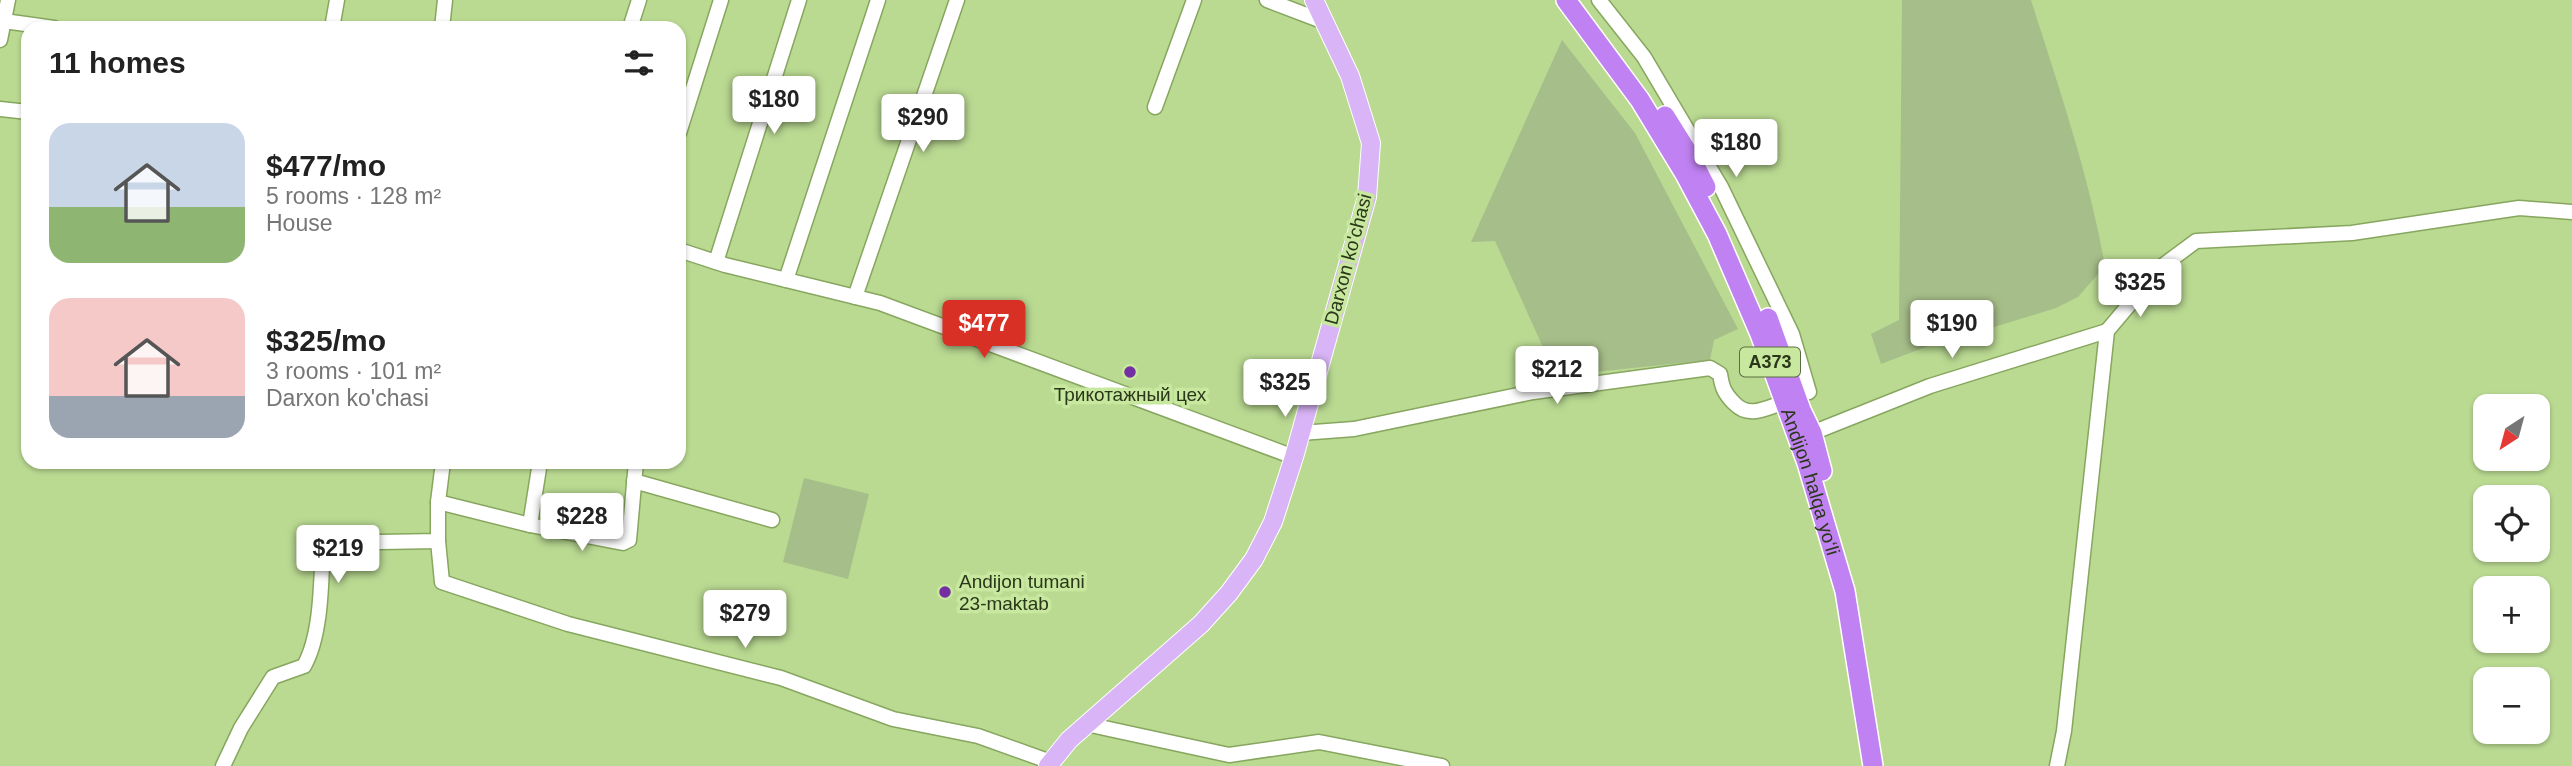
<!DOCTYPE html>
<meta charset="utf-8">
<style>
body{margin:0;font-family:Arial,sans-serif;background:#f2f2f2;color:#222;height:100vh;display:flex;flex-direction:column;font-size:26px;white-space:nowrap}
*{box-sizing:border-box;margin:0}
p{font-size:23px;color:#767676}
.icon{flex:none;width:38px;height:38px;fill:none;stroke:currentColor;stroke-width:2;stroke-linecap:round;stroke-linejoin:round}
.map{position:relative;flex:1;overflow:hidden}
.drawer{position:absolute;left:21px;top:21px;width:665px;height:448px;display:flex;flex-direction:column;background:#fff;border-radius:21px;box-shadow:0 2px 5px #0004}
.drawer>*{flex:none}
.needle{width:46px;rotate:216deg}
.fabs{position:absolute;left:2473px;top:394px;display:grid;gap:14px}
.fabs a{display:grid;place-items:center;width:77px;height:77px;border-radius:14px;background:#fff;box-shadow:0 2px 5px #0004;font-size:35px}
.price{position:absolute;translate:-50% -60px;padding:0 16px;border-radius:7px;background:#fff;color:#222;font-size:23px;line-height:46px;filter:drop-shadow(0 2px 4px #0008)}
.price::after{content:'';position:absolute;left:50%;top:42px;width:21px;height:16px;margin-left:-10px;background:inherit;clip-path:polygon(0 0,100% 0,50% 100%)}
.price.active{background:#d93025;color:#fff}
ul{padding:0;list-style:none}
li{display:flex;align-items:center;gap:21px;height:175px;padding:0 28px}
li span{display:grid;place-items:center;flex:none;width:196px;height:140px;border-radius:21px;color:#555}
li>.icon{margin-inline-start:auto}
span .icon{width:84px;height:84px;fill:#fffc;stroke-width:1}
li b{font-size:30px}
h2{display:flex;justify-content:space-between;align-items:center;height:84px;padding:0 28px;font-size:30px}
.map>svg:first-child{display:block}
</style>
<div class="map">
<svg width="2572" height="766" viewBox="0 0 2572 766">
<rect width="100%" height="100%" fill="#bada92"/>
<g fill="#a6be89">
<path d="M1902 0H2031C2059 88 2089 175 2105 266L2078 297 2056 308 1965 336V332L1881 364 1871 334 1899 320Z"/>
<path d="M1562 40 1635 133 1738 329 1714 340 1710 360 1556 376 1495 241 1471 242Z"/>
<path d="M804 478 869 494 848 579 783 562Z"/>
</g>
<g fill="none" stroke-linecap="round" stroke-linejoin="round">
<g stroke="#87a65f" stroke-width="17">
<g id="minor">
<path d="M1267 0 1322 21"/>
<path d="M1599 0 1644 57 1721 187 1792 334 1809 392"/>
<path d="M4 21 54 28"/>
<path d="M332 28 337 0"/>
<path d="M442 28 445 0"/>
<path d="M630 28 639 0"/>
<path d="M0 40 8 0"/>
<path d="M1155 107 1194 0"/>
<path d="M0 109 28 112"/>
<path d="M679 133 721 0"/>
<path d="M679 250 725 265 880 303 1294 457"/>
<path d="M716 262 799 0"/>
<path d="M786 280 878 0"/>
<path d="M855 297 957 0"/>
<path d="M1301 433 1354 429 1533 392 1710 368 1720 374C1722 387 1724 393 1734 403 1749 419 1766 408 1785 402"/>
<path d="M1812 433 1930 386 2107 331"/>
<path d="M634 481 772 520"/>
<path d="M438 502 530 525 623 543 629 540 636 462"/>
<path d="M530 525 540 462"/>
<path d="M438 541 442 582 568 624 781 678 893 719 978 736 1051 762"/>
<path d="M1086 724 1229 755 1319 742 1442 766"/>
<path d="M223 766 241 728 273 677 304 666C322 634 321 580 323 543L438 541V502L443 462"/>
<path d="M2057 766 2064 731 2107 331 2161 267 2196 241 2352 233 2519 208 2572 212"/>
</g>
</g>
<g stroke="#fff" stroke-width="20">
<path id="major" d="M1048 766 1069 740 1201 624 1229 593 1254 559 1273 522 1294 457 1367 197 1371 143 1350 76 1314 0"/>
</g>
<g stroke="#fff" stroke-width="22">
<g id="highway">
<path id="s1" d="M1566 0 1640 100 1685 174 1717 234 1760 334 1807 463 1845 591 1873 766"/>
<path d="M1665 116 1690 156 1706 187"/>
<path d="M1768 318 1801 410 1812 433 1822 471"/>
</g>
</g>
<use href="#minor" stroke="#fff" stroke-width="14"/>
<use href="#major" stroke="#d9b4f7" stroke-width="18"/>
<use href="#highway" stroke="#c082f2" stroke-width="19"/>
</g>
<g fill="#742fa3" stroke="#c7e89e" stroke-width="2.5">
<circle cx="1130" cy="372" r="7"/>
<circle cx="945" cy="592" r="7"/>
</g>
<g text-anchor="middle" dominant-baseline="central" stroke-width="7" stroke-linejoin="round" paint-order="stroke">
<rect fill="#c7e89e" stroke="#5a6c42" stroke-width="2" x="1740" y="347.5" width="60" height="29" rx="5"/>
<g font-size="18" font-weight="bold" fill="#2b371a">
<text x="1770" y="362">A373</text>
</g>
<g font-size="19" fill="#2b371a" stroke="#c7e89e">
<text transform="translate(1348 259) rotate(-75)">Darxon ko'chasi</text>
<text stroke="none"><textPath href="#s1" startOffset="544">Andijon halqa yo‘li</textPath></text>
</g>
<g font-size="19" fill="#2b371a" stroke="#c7e89e">
<text x="1130" y="394">Трикотажный цех</text>
<text x="959" y="581" text-anchor="start">Andijon tumani<tspan x="959" dy="22">23-maktab</tspan></text>
</g>
</g>
</svg>
<div class="fabs">
<a><svg class="needle" viewBox="-14 -14 28 28"><path d="M0-13l5 13h-10z" fill="#e53935"/><path d="M0 13l5-13h-10z" fill="#767676"/></svg></a>
<a><svg class="icon" aria-label="locate" viewBox="0 0 24 24"><circle cx="12" cy="12" r="6"/><path d="M12 2v4M12 18v4M2 12h4M18 12h4"/></svg></a>
<a>+</a>
<a>−</a>
</div>
<b class="price" style="left:774px;top:136px">$180</b>
<b class="price" style="left:923px;top:154px">$290</b>
<b class="price" style="left:1736px;top:179px">$180</b>
<b class="price" style="left:2140px;top:319px">$325</b>
<b class="price active" style="left:984px;top:360px">$477</b>
<b class="price" style="left:1952px;top:360px">$190</b>
<b class="price" style="left:1557px;top:406px">$212</b>
<b class="price" style="left:1285px;top:419px">$325</b>
<b class="price" style="left:582px;top:553px">$228</b>
<b class="price" style="left:338px;top:585px">$219</b>
<b class="price" style="left:745px;top:650px">$279</b>
<section class="drawer">
<h2>11 homes<svg class="icon" aria-label="filters" viewBox="0 0 24 24"><path d="M4 7h16M4 17h16"/><circle cx="9" cy="7" r="2"/><circle cx="15" cy="17" r="2"/></svg></h2>
<ul>
<li><span style="background:linear-gradient(#c9d6e8 60%,#8fb573 0)"><svg class="icon" aria-label="home" viewBox="0 0 24 24"><path d="M3 11l9-7 9 7M6 9v11h12V9"/></svg></span><div><b>$477/mo</b><p>5 rooms · 128 m²</p><p>House</p></div></li>
<li><span style="background:linear-gradient(#f6c9c9 70%,#9aa5b1 0)"><svg class="icon" aria-label="home" viewBox="0 0 24 24"><path d="M3 11l9-7 9 7M6 9v11h12V9"/></svg></span><div><b>$325/mo</b><p>3 rooms · 101 m²</p><p>Darxon ko'chasi</p></div></li>
</ul>
</section>
</div>
